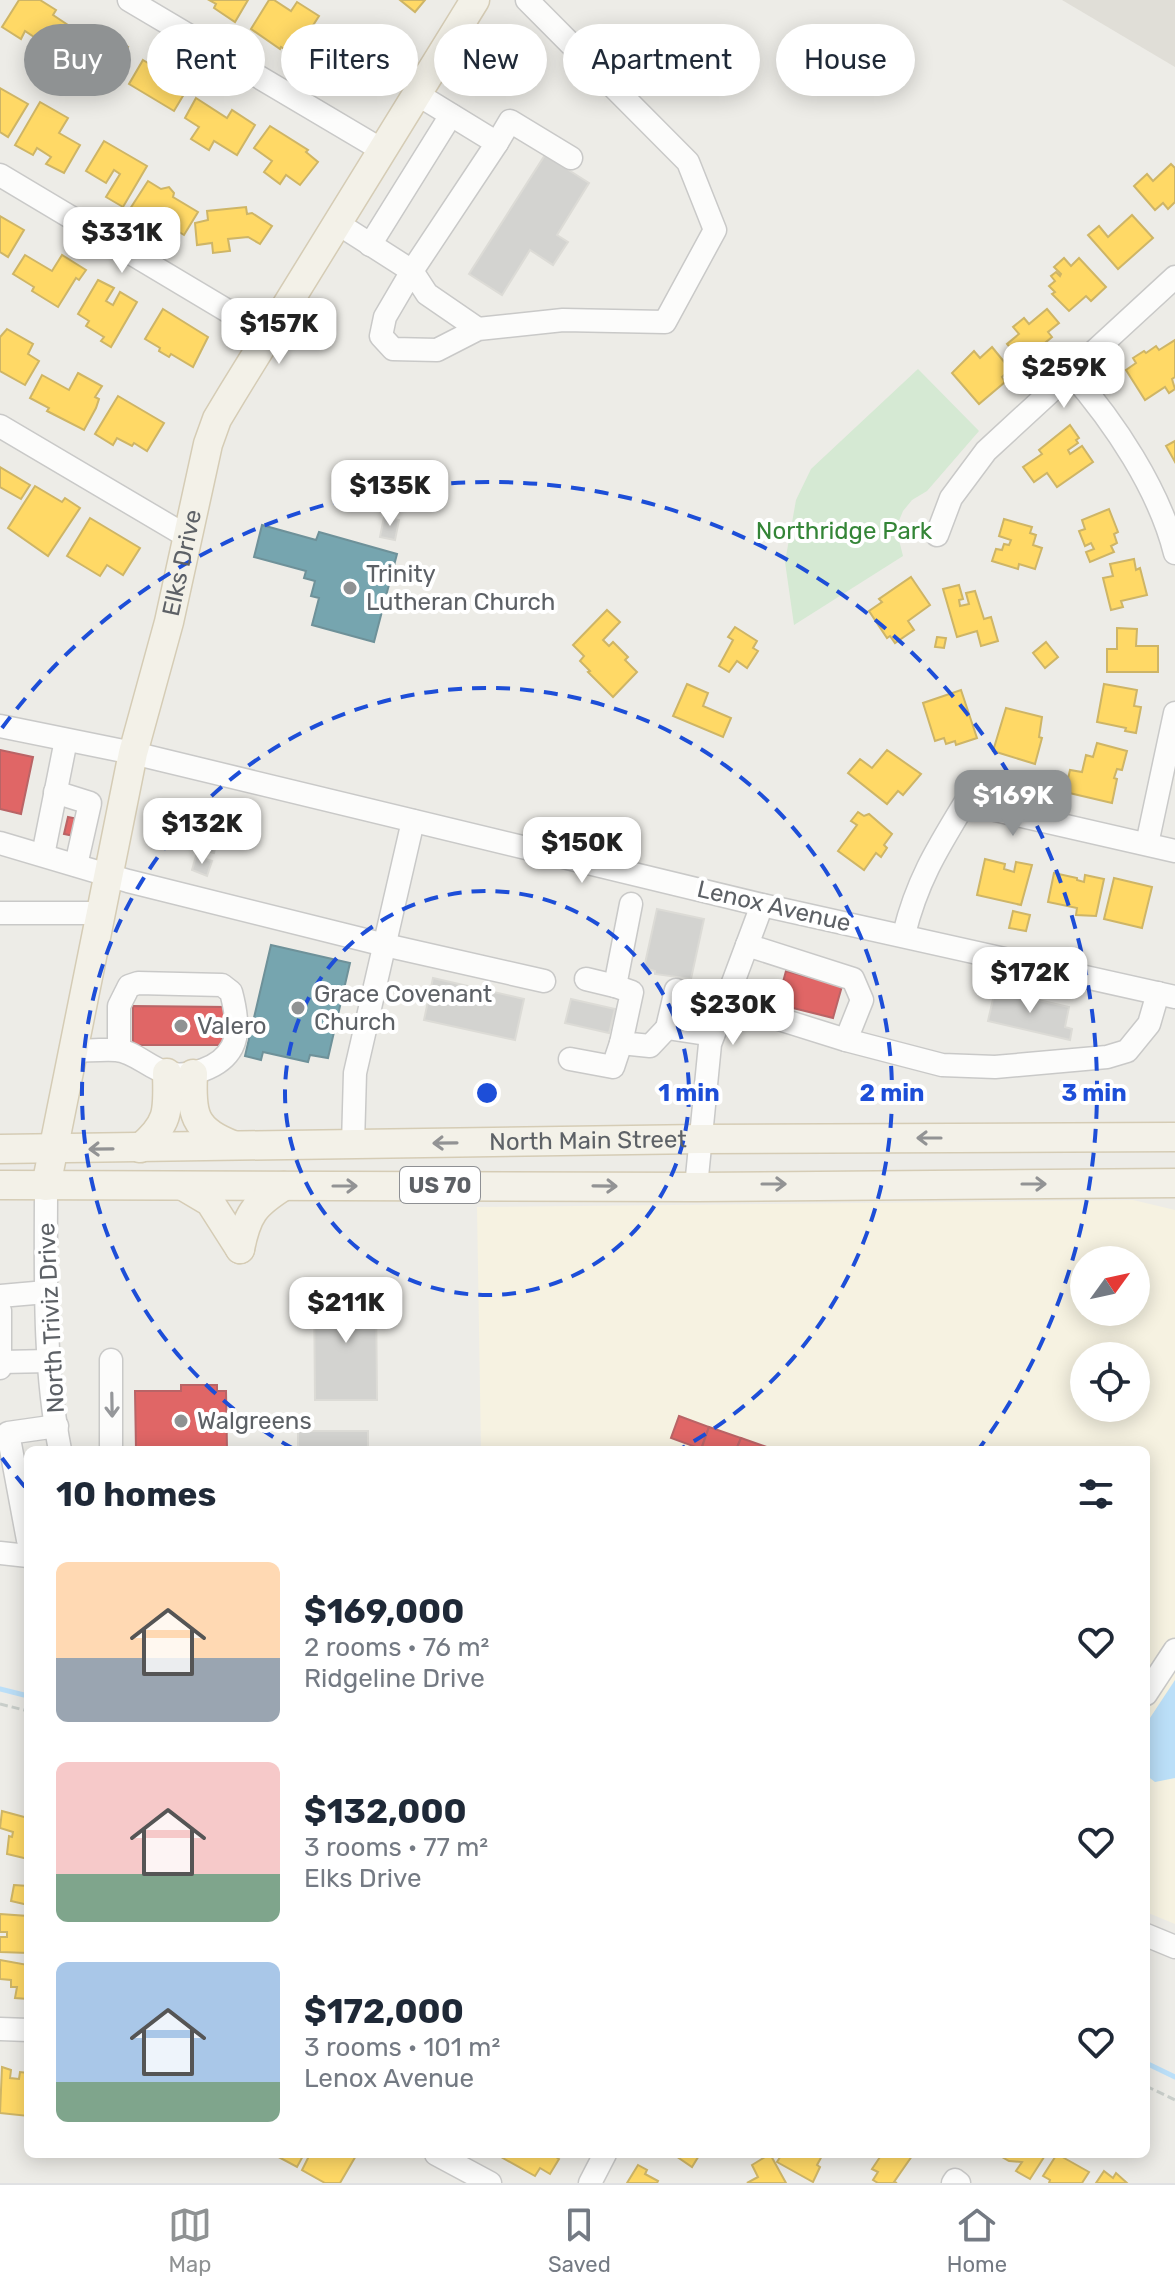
<!DOCTYPE html>
<meta charset="utf-8">
<style>
body{margin:0;font-family:Rubik,sans-serif;background:#f2f2f3;color:#1f2937;height:100vh;display:flex;flex-direction:column;font-size:30px;white-space:nowrap}
*{box-sizing:border-box;margin:0}
p{font-size:26px;color:#747a83}
.icon{flex:none;width:44px;height:44px;fill:none;stroke:currentColor;stroke-width:2;stroke-linecap:round;stroke-linejoin:round}
.map{position:relative;flex:1;overflow:hidden}
.sheet{position:absolute;left:24px;top:1446px;width:1126px;height:712px;display:flex;flex-direction:column;background:#fff;border-radius:12px;box-shadow:0 4px 20px #0003}
.sheet>*{flex:none}
.hud{position:absolute;left:24px;top:24px;width:1128px;height:72px;display:flex;gap:16px}
.needle{width:52px;rotate:57deg}
.tools{position:absolute;left:1070px;top:1246px;display:grid;gap:16px}
.tools a{display:grid;place-items:center;width:80px;height:80px;border-radius:50%;background:#fff;box-shadow:0 4px 20px #0003;font-size:40px}
.price{position:absolute;translate:-50% -68px;padding:0 18px;border-radius:16px;background:#fff;color:#222;font-size:26px;line-height:52px;filter:drop-shadow(0 2px 4px #0008)}
.price::after{content:'';position:absolute;left:50%;top:48px;width:24px;height:18px;margin-left:-12px;background:inherit;clip-path:polygon(0 0,100% 0,50% 100%)}
.price.current{background:#8f9293;color:#fff}
ul{padding:0;list-style:none}
li{display:flex;align-items:center;gap:24px;height:200px;padding:0 32px}
li span{display:grid;place-items:center;flex:none;width:224px;height:160px;border-radius:12px;color:#555}
li>.icon{margin-inline-start:auto}
span .icon{width:96px;height:96px;fill:#fffc;stroke-width:1}
li b{font-size:34px}
h2{display:flex;justify-content:space-between;align-items:center;height:96px;padding:0 32px;font-size:34px}
.chip{padding:0 28px;border-radius:36px;background:#fff;box-shadow:0 4px 20px #0003;font-size:28px;line-height:72px}
.chip.current{background:#8f9293;color:#fff}
.tabs{display:flex;justify-content:space-around;align-items:center;height:112px;border-top:2px solid #e0e1e3;background:#fff;font-size:22px;color:#747a83}
.tabs a{display:grid;justify-items:center;gap:4px}
.tabs .current{color:#8f9293}
.map>svg:first-child{display:block}
</style>
<div class="map">
<svg width="1175" height="2183" viewBox="0 0 1175 2183">
<rect width="100%" height="100%" fill="#edece7"/>
<path fill="#f6f2e1" fill-rule="evenodd" d="M1133 1200 1175 1210V1924L1146 1912V1450H481L477 1207ZM1084 1260H1136V1312H1084ZM1084 1356H1136V1408H1084Z"/>
<path fill="#e0ded7" d="M1062 0H1175V67Z"/>
<path fill="#d5e9d3" d="M918 369 979 431 927 491 912 500 903 511 896 528 903 556 794 625 785 562 796 500 811 469Z"/>
<path fill="#bbdff8" d="M1175 1680V1778L1155 1782 1146 1775V1724Z"/>
<g fill="#ffd966" stroke="#ceb566" stroke-width="2">
<path d="M19 0H40L56 10 53 15 71 27 55 51 25 31 21 39 2 27Z"/>
<path d="M209 0H248L235 22 214 8 216 4Z"/>
<path d="M269 0H274L291 11 297 2 319 16 294 55 281 47 280 49 251 29Z"/>
<path d="M400 0H425L415 12Z"/>
<path d="M323 31 344 45 347 40 358 47 356 52 374 64 359 86 323 63 320 67 305 58Z"/>
<path d="M79 37 105 52 113 39 128 47 103 89 63 65Z"/>
<path d="M143 60 173 78 174 75 190 84 174 111 129 84Z"/>
<path d="M0 88 28 104 8 137 0 132Z"/>
<path d="M196 98 227 118 232 110 255 125 237 155 214 141 209 150 191 139 199 127 185 118Z"/>
<path d="M40 102 68 118 59 133 80 145 64 173 46 164 51 157 37 148 33 155 15 145Z"/>
<path d="M270 126 308 150 306 152 318 162 300 185 286 175 280 184 264 172 272 161 254 148Z"/>
<path d="M104 141 147 166 123 207 106 197 120 174 114 170 106 183 86 171Z"/>
<path d="M1171 164 1175 168V202L1168 209 1163 203 1155 210 1134 186 1147 174 1153 181Z"/>
<path d="M148 181 161 189 169 187 174 193 173 197 198 212 184 235 156 218 151 226 128 212Z"/>
<path d="M246 207 247 214 252 213 272 226 260 244 248 237 228 239 230 251 213 253 212 243 197 245 195 223 208 220 207 211Z"/>
<path d="M1132 215 1153 238 1118 269 1088 235 1099 226 1108 237Z"/>
<path d="M0 216 24 230 8 257 0 252Z"/>
<path d="M25 255 52 271 62 255 86 270 79 280 76 278 58 307 32 291 34 287 13 274Z"/>
<path d="M1064 258 1071 266 1079 258 1106 287 1091 301 1086 296 1069 311 1052 294 1055 292 1049 286 1055 281 1051 276 1056 272 1060 276 1061 274 1054 267Z"/>
<path d="M98 280 114 288 106 301 113 305 120 292 137 302 111 347 101 341 104 337 86 326 89 321 78 314Z"/>
<path d="M163 309 208 337 193 367 171 354 169 357 159 351 160 348 145 339Z"/>
<path d="M1047 309 1059 323 1048 332 1052 337 1022 362 1007 344 1019 334 1013 327 1024 318 1029 324Z"/>
<path d="M7 329 33 344 28 354 39 361 25 385 0 371V337Z"/>
<path d="M1175 340V377L1172 379 1175 389 1169 393 1165 387 1145 400 1126 370 1136 363 1133 358 1144 351 1146 353 1156 346 1159 350Z"/>
<path d="M992 347 1005 363 1007 361 1011 369 1002 377 1005 382 979 404 952 373 974 351 980 358Z"/>
<path d="M78 373 102 386 95 397 99 399 96 408 84 430 47 411 49 408 30 398 42 375 69 390Z"/>
<path d="M118 396 164 423 147 451 134 443 132 446 117 438 113 445 95 434Z"/>
<path d="M1070 425 1079 438 1076 440 1078 443 1068 450 1070 454 1082 446 1093 462 1057 487 1047 473 1034 482 1023 467 1042 454 1039 450Z"/>
<path d="M1175 441V462L1166 446Z"/>
<path d="M0 467 30 485 21 499 0 487Z"/>
<path d="M35 486 62 502 65 498 80 508 48 556 8 528Z"/>
<path d="M1109 509 1118 532 1114 534 1117 543 1111 546 1114 552 1090 562 1086 552 1094 549 1091 543 1085 546 1079 531 1085 529 1082 520Z"/>
<path d="M90 518 140 548 123 575 107 565 100 576 67 556Z"/>
<path d="M1004 519 1032 527 1030 533 1036 535 1033 545 1042 548 1035 569 1019 564 1018 569 992 561 996 549 1002 550 1004 544 1009 545 1011 540 999 536Z"/>
<path d="M1134 559 1136 570 1140 568 1147 595 1121 601 1123 607 1111 610 1103 578 1113 576 1110 564Z"/>
<path d="M911 577 930 605 908 621 914 630 895 643 890 636 887 638 869 611 882 602 879 599Z"/>
<path d="M959 585 963 599 959 600 960 606 969 604 966 593 975 591 984 619 991 617 998 641 981 646 977 631 957 637 943 589Z"/>
<path d="M607 610 620 622 603 640 609 646 613 642 628 657 625 660 637 672 613 697 588 672 590 671 580 661 584 656 573 645Z"/>
<path d="M735 627 757 641 753 648 758 651 747 668 737 661 729 672 719 666 733 640 728 637Z"/>
<path d="M1117 628 1137 629 1136 646H1158V672H1107V649H1117Z"/>
<path d="M937 637 946 638 944 648 935 647Z"/>
<path d="M1046 642 1058 657 1045 668 1033 653Z"/>
<path d="M687 684 708 693 703 706 731 718 723 737 673 716Z"/>
<path d="M1104 684 1137 690 1134 706 1141 707 1136 733 1125 731 1126 728 1097 722Z"/>
<path d="M961 690 977 738 956 745 955 741 946 744 944 738 935 741 923 703Z"/>
<path d="M1006 708 1042 717 1039 737 1042 738 1035 764 993 751Z"/>
<path d="M1097 743 1127 751 1122 770 1117 769 1114 778 1117 779 1112 803 1065 792 1070 770 1082 772 1086 755 1093 757Z"/>
<path d="M887 750 921 774 903 795 898 791 887 804 848 773 860 759 872 768Z"/>
<path d="M858 812 864 816 869 814 892 834 884 845 887 848 881 857 876 853 864 870 838 851 857 825 851 821Z"/>
<path d="M985 859 1005 864 1004 869 1014 872 1016 862 1032 865 1021 905 977 895Z"/>
<path d="M1054 873 1077 878V880L1084 882 1085 875 1104 879 1096 916 1076 915 1077 908 1048 902Z"/>
<path d="M1114 878 1152 887 1142 928 1104 919Z"/>
<path d="M1013 911 1030 915 1026 931 1009 928Z"/>
<path d="M2 1811 28 1818V1859L7 1854 9 1836 12 1837 13 1832 0 1828Z"/>
<path d="M14 1885 28 1886V1905L11 1901Z"/>
<path d="M0 1914 28 1916V1953L0 1952V1937H7V1932H0Z"/>
<path d="M0 1960 28 1965V1999L15 1998 17 1987H11V1980L0 1979Z"/>
<path d="M2 2067 11 2070 10 2078 19 2079 20 2072 28 2073V2116L0 2113Z"/>
<path d="M273 2154H304L297 2167Z"/>
<path d="M310 2154H357L340 2183H325L302 2170Z"/>
<path d="M503 2154H551L559 2159 550 2174 540 2168 535 2176 501 2157Z"/>
<path d="M673 2154H700L692 2167Z"/>
<path d="M770 2154 786 2183H747L758 2177 752 2165Z"/>
<path d="M782 2154H823L817 2165 820 2167 813 2182 777 2162Z"/>
<path d="M882 2154H909L912 2156 894 2182 897 2183H878L873 2180 878 2172 872 2169Z"/>
<path d="M1004 2154H1046L1030 2179 1016 2171 1022 2162 1009 2161 1002 2157Z"/>
<path d="M1057 2154 1089 2172 1082 2183H1049L1050 2180 1043 2176Z"/>
<path d="M638 2165 647 2170 645 2174 658 2181 657 2183H627Z"/>
<path d="M1104 2171 1113 2178 1116 2173 1127 2183H1096Z"/>
</g>
<g fill="#e06666" stroke="#b96466" stroke-width="2">
<path d="M0 750 33 757 21 814 0 809Z"/>
<path d="M68 817 83 820 79 837 64 834Z"/>
<path d="M786 971 842 986 833 1018 777 1004Z"/>
<path d="M133 1006 229 1007 228 1045H133Z"/>
<path d="M181 1385H217V1391H226L227 1450H136L135 1391H181Z"/>
<path d="M679 1416 709 1427 701 1449 671 1438Z"/>
<path d="M709 1427 741 1438 736 1450H701Z"/>
<path d="M741 1438 775 1450H736Z"/>
</g>
<g fill="#76a5af" stroke="#6e9199" stroke-width="2">
<path d="M262 525 316 540 319 532 397 554 374 642 312 625 319 598 311 596 315 581 304 578 306 571 254 557Z"/>
<path d="M271 945 350 963 328 1058 310 1055 308 1062 263 1052 261 1060 245 1056Z"/>
</g>
<g fill="none" stroke-linecap="round" stroke-linejoin="round">
<g stroke="#bbdff8" stroke-width="5">
<path d="M0 1689 28 1696"/>
<path d="M1146 2063 1175 2077"/>
</g>
</g>
<g fill="#d3d3d0" stroke="#dcdbd6" stroke-width="2">
<path d="M545 155 589 183 557 235 568 242 553 265 530 250 502 295 469 274Z"/>
<path d="M384 517 399 520 395 540 380 537Z"/>
<path d="M164 811 195 818 190 843 158 836Z"/>
<path d="M205 817 221 823 214 853 198 849Z"/>
<path d="M196 856 212 861 207 876 192 870Z"/>
<path d="M657 909 704 919 691 979 655 974V971L644 968Z"/>
<path d="M433 978 524 999 515 1040 424 1020Z"/>
<path d="M995 990 1069 1007 1065 1027 1072 1029 1070 1040 988 1021Z"/>
<path d="M571 999 615 1009 609 1033 565 1023Z"/>
<path d="M314 1290H376L377 1400H315Z"/>
<rect x="298" y="1431" width="70" height="19"/>
</g>
<g fill="none" stroke-linecap="round" stroke-linejoin="round">
<g stroke="#c9c9c8" stroke-width="25">
<g id="minor">
<path d="M129 0 382 150"/>
<path d="M497 143 510 121 571 158"/>
<path d="M0 175 268 335"/>
<path d="M337 223 412 271 497 143 417 94"/>
<path d="M370 245 451 115"/>
<path d="M478 329 437 350 393 349 381 336 385 317 412 271 427 294 478 329 563 320 665 322 715 230 688 162 527 0"/>
<path d="M1071 373C1114 422 1159 489 1175 553"/>
<path d="M0 426 188 537"/>
<path d="M937 535 951 498 986 451 1175 277"/>
<path d="M0 726 133 753 762 905 1175 997"/>
<path d="M55 792 90 803 76 865"/>
<path d="M0 843 128 881 385 945 544 981"/>
<path d="M1147 844 1175 713"/>
<path d="M43 855 66 740"/>
<path d="M631 904 615 986 632 992 621 1043 650 1046 667 1028 713 1035"/>
<path d="M0 913H100"/>
<path d="M904 934C917 881 937 849 965 803L1175 851"/>
<path d="M747 945 853 979 862 1000 846 1040"/>
<path d="M586 979 615 986"/>
<path d="M725 1002 846 1040 942 1065 995 1067 1107 1057 1127 1051 1149 1024 1158 993"/>
<path d="M667 1028 676 990"/>
<path d="M72 1051C86 1051 102 1049 116 1050 134 1051 149 1068 167 1073 189 1078 221 1068 232 1047 240 1032 235 1007 231 992L222 985 138 983 129 986 119 1006V1050"/>
<path d="M570 1059 613 1067 621 1043"/>
<path d="M353 1144 355 1073 413 821"/>
<path d="M46 1186C46 1273 43 1364 60 1450"/>
<path d="M696 1187 710 1044 762 905"/>
<path d="M0 1296 46 1292"/>
<path d="M0 1311V1368"/>
<path d="M1 1362 50 1361"/>
<path d="M111 1450V1360"/>
<path d="M28 1540 8 1433 57 1426"/>
<path d="M0 1553 28 1556"/>
<path d="M1146 1694 1175 1650"/>
<path d="M1146 1935 1175 1947"/>
<path d="M0 2029 28 2030"/>
<path d="M436 2154 490 2183"/>
<path d="M590 2183 605 2154"/>
<path d="M953 2183 955 2180 959 2183"/>
</g>
</g>
<g stroke="#d5ccb5" stroke-width="31">
<g id="major">
<path d="M193 1074C191 1113 193 1130 233 1145"/>
<path d="M140 1148C170 1123 168 1110 167 1073"/>
<path id="s1" d="M0 1149 702 1139 1175 1137"/>
<path d="M0 1185 696 1187 1175 1183"/>
<path id="s2" d="M46 1186 133 753 169 622 208 444 217 419 232 394 475 0"/>
<path d="M183 1186 210 1202 240 1249"/>
<path d="M240 1249C247 1214 254 1205 284 1186"/>
</g>
</g>
<g stroke="#c9ceca" stroke-width="3" stroke-dasharray="8 4" stroke-linecap="butt">
<path d="M0 1704 28 1711"/>
<path d="M1146 2086 1175 2100"/>
</g>
<use href="#minor" stroke="#fcfcfb" stroke-width="22"/>
<use href="#major" stroke="#f3f1e8" stroke-width="28"/>
</g>
<defs><path id="oneway-shaft" d="M-6 0H5M1.5-3L5.5 0L1.5 3" fill="none" stroke-width="1.6" stroke-linecap="round" stroke-linejoin="round" transform="scale(2)"/></defs>
<g stroke="#929394">
<use href="#oneway-shaft" transform="translate(929 1138) rotate(180)"/>
<use href="#oneway-shaft" transform="translate(445 1143) rotate(179)"/>
<use href="#oneway-shaft" transform="translate(101 1149) rotate(179)"/>
<use href="#oneway-shaft" transform="translate(774 1184)"/>
<use href="#oneway-shaft" transform="translate(1034 1184)"/>
<use href="#oneway-shaft" transform="translate(345 1186)"/>
<use href="#oneway-shaft" transform="translate(605 1186) rotate(1)"/>
</g>
<use stroke="#95979a" href="#oneway-shaft" transform="translate(112 1405) rotate(89)"/>
<g fill="none" stroke="#1d4ed8" stroke-width="4" stroke-dasharray="14 10">
<circle cx="487" cy="1093" r="202"/>
<path d="M294 1449A405 405 0 1 1 680 1449"/>
<path d="M25 1487A607 607 0 0 1 2 1458M2 728A607 607 0 0 1 978 1450"/>
</g>
<g fill="#8f9293" stroke="#fff" stroke-width="3">
<circle cx="350" cy="588" r="8"/>
<circle cx="298" cy="1008" r="8"/>
<circle cx="181" cy="1026" r="8"/>
<circle cx="181" cy="1421" r="8"/>
</g>
<g text-anchor="middle" dominant-baseline="central" stroke-width="8" stroke-linejoin="round" paint-order="stroke">
<rect fill="#fff" stroke="#8e9094" stroke-width="2" x="400" y="1167" width="80" height="36" rx="6"/>
<g font-size="22" font-weight="bold" fill="#5d6166">
<text x="440" y="1185">US 70</text>
</g>
<g font-size="24" fill="#348537" stroke="#fff">
<text x="844" y="531">Northridge Park</text>
</g>
<g font-size="24" fill="#5d6166" stroke="#fff">
<text stroke="none"><textPath href="#s2" startOffset="638">Elks Drive</textPath></text>
<text transform="translate(774 906) rotate(13)">Lenox Avenue</text>
<text stroke="none"><textPath href="#s1" startOffset="588">North Main Street</textPath></text>
<text transform="translate(51 1318) rotate(-93)">North Triviz Drive</text>
</g>
<g font-size="24" fill="#5d6166" stroke="#fff" text-anchor="start">
<text x="366" y="574">Trinity<tspan x="366" dy="28">Lutheran Church</tspan></text>
<text x="314" y="994">Grace Covenant<tspan x="314" dy="28">Church</tspan></text>
<text x="197" y="1026">Valero</text>
<text x="197" y="1421">Walgreens</text>
</g>
</g>
<circle cx="487" cy="1093" r="12" fill="#1d4ed8" stroke="#fff" stroke-width="4"/>
<g font-size="24" text-anchor="middle" font-weight="bold" fill="#1d4ed8" stroke="#fff" stroke-width="8" stroke-linejoin="round" paint-order="stroke">
<text x="689" y="1101">1 min</text>
<text x="892" y="1101">2 min</text>
<text x="1094" y="1101">3 min</text>
</g>
</svg>
<div class="tools">
<a><svg class="needle" viewBox="-14 -14 28 28"><path d="M0-13l5 13h-10z" fill="#e53935"/><path d="M0 13l5-13h-10z" fill="#747a83"/></svg></a>
<a><svg class="icon" aria-label="locate" viewBox="0 0 24 24"><circle cx="12" cy="12" r="6"/><path d="M12 2v4M12 18v4M2 12h4M18 12h4"/></svg></a>
</div>
<b class="price" style="left:122px;top:275px">$331K</b>
<b class="price" style="left:279px;top:366px">$157K</b>
<b class="price" style="left:1064px;top:410px">$259K</b>
<b class="price" style="left:390px;top:528px">$135K</b>
<b class="price current" style="left:1013px;top:838px">$169K</b>
<b class="price" style="left:202px;top:866px">$132K</b>
<b class="price" style="left:582px;top:885px">$150K</b>
<b class="price" style="left:1030px;top:1015px">$172K</b>
<b class="price" style="left:733px;top:1047px">$230K</b>
<b class="price" style="left:346px;top:1345px">$211K</b>
<div class="hud">
<a class="chip current">Buy</a>
<a class="chip">Rent</a>
<a class="chip">Filters</a>
<a class="chip">New</a>
<a class="chip">Apartment</a>
<a class="chip">House</a>
</div>
<section class="sheet">
<h2>10 homes<svg class="icon" aria-label="filters" viewBox="0 0 24 24"><path d="M4 7h16M4 17h16"/><circle cx="9" cy="7" r="2"/><circle cx="15" cy="17" r="2"/></svg></h2>
<ul>
<li><span style="background:linear-gradient(#ffd9b3 60%,#9aa5b1 0)"><svg class="icon" aria-label="home" viewBox="0 0 24 24"><path d="M3 11l9-7 9 7M6 9v11h12V9"/></svg></span><div><b>$169,000</b><p>2 rooms · 76 m²</p><p>Ridgeline Drive</p></div><svg class="icon" aria-label="heart" viewBox="0 0 24 24"><path d="M12 20l-8-8c-3-5 5-10 8-4 3-6 11-1 8 4z"/></svg></li>
<li><span style="background:linear-gradient(#f6c9c9 70%,#7fa58c 0)"><svg class="icon" aria-label="home" viewBox="0 0 24 24"><path d="M3 11l9-7 9 7M6 9v11h12V9"/></svg></span><div><b>$132,000</b><p>3 rooms · 77 m²</p><p>Elks Drive</p></div><svg class="icon" aria-label="heart" viewBox="0 0 24 24"><path d="M12 20l-8-8c-3-5 5-10 8-4 3-6 11-1 8 4z"/></svg></li>
<li><span style="background:linear-gradient(#a9c7e8 75%,#7fa58c 0)"><svg class="icon" aria-label="home" viewBox="0 0 24 24"><path d="M3 11l9-7 9 7M6 9v11h12V9"/></svg></span><div><b>$172,000</b><p>3 rooms · 101 m²</p><p>Lenox Avenue</p></div><svg class="icon" aria-label="heart" viewBox="0 0 24 24"><path d="M12 20l-8-8c-3-5 5-10 8-4 3-6 11-1 8 4z"/></svg></li>
</ul>
</section>
</div>
<nav class="tabs">
<a class="current"><svg class="icon" aria-label="map" viewBox="0 0 24 24"><path d="M3 6l6-2 6 2 6-2v14l-6 2-6-2-6 2zM9 4v14M15 6v14"/></svg>Map</a>
<a><svg class="icon" aria-label="saved" viewBox="0 0 24 24"><path d="M7 4h10v16l-5-4-5 4z"/></svg>Saved</a>
<a><svg class="icon" aria-label="home" viewBox="0 0 24 24"><path d="M3 11l9-7 9 7M6 9v11h12V9"/></svg>Home</a>
</nav>
